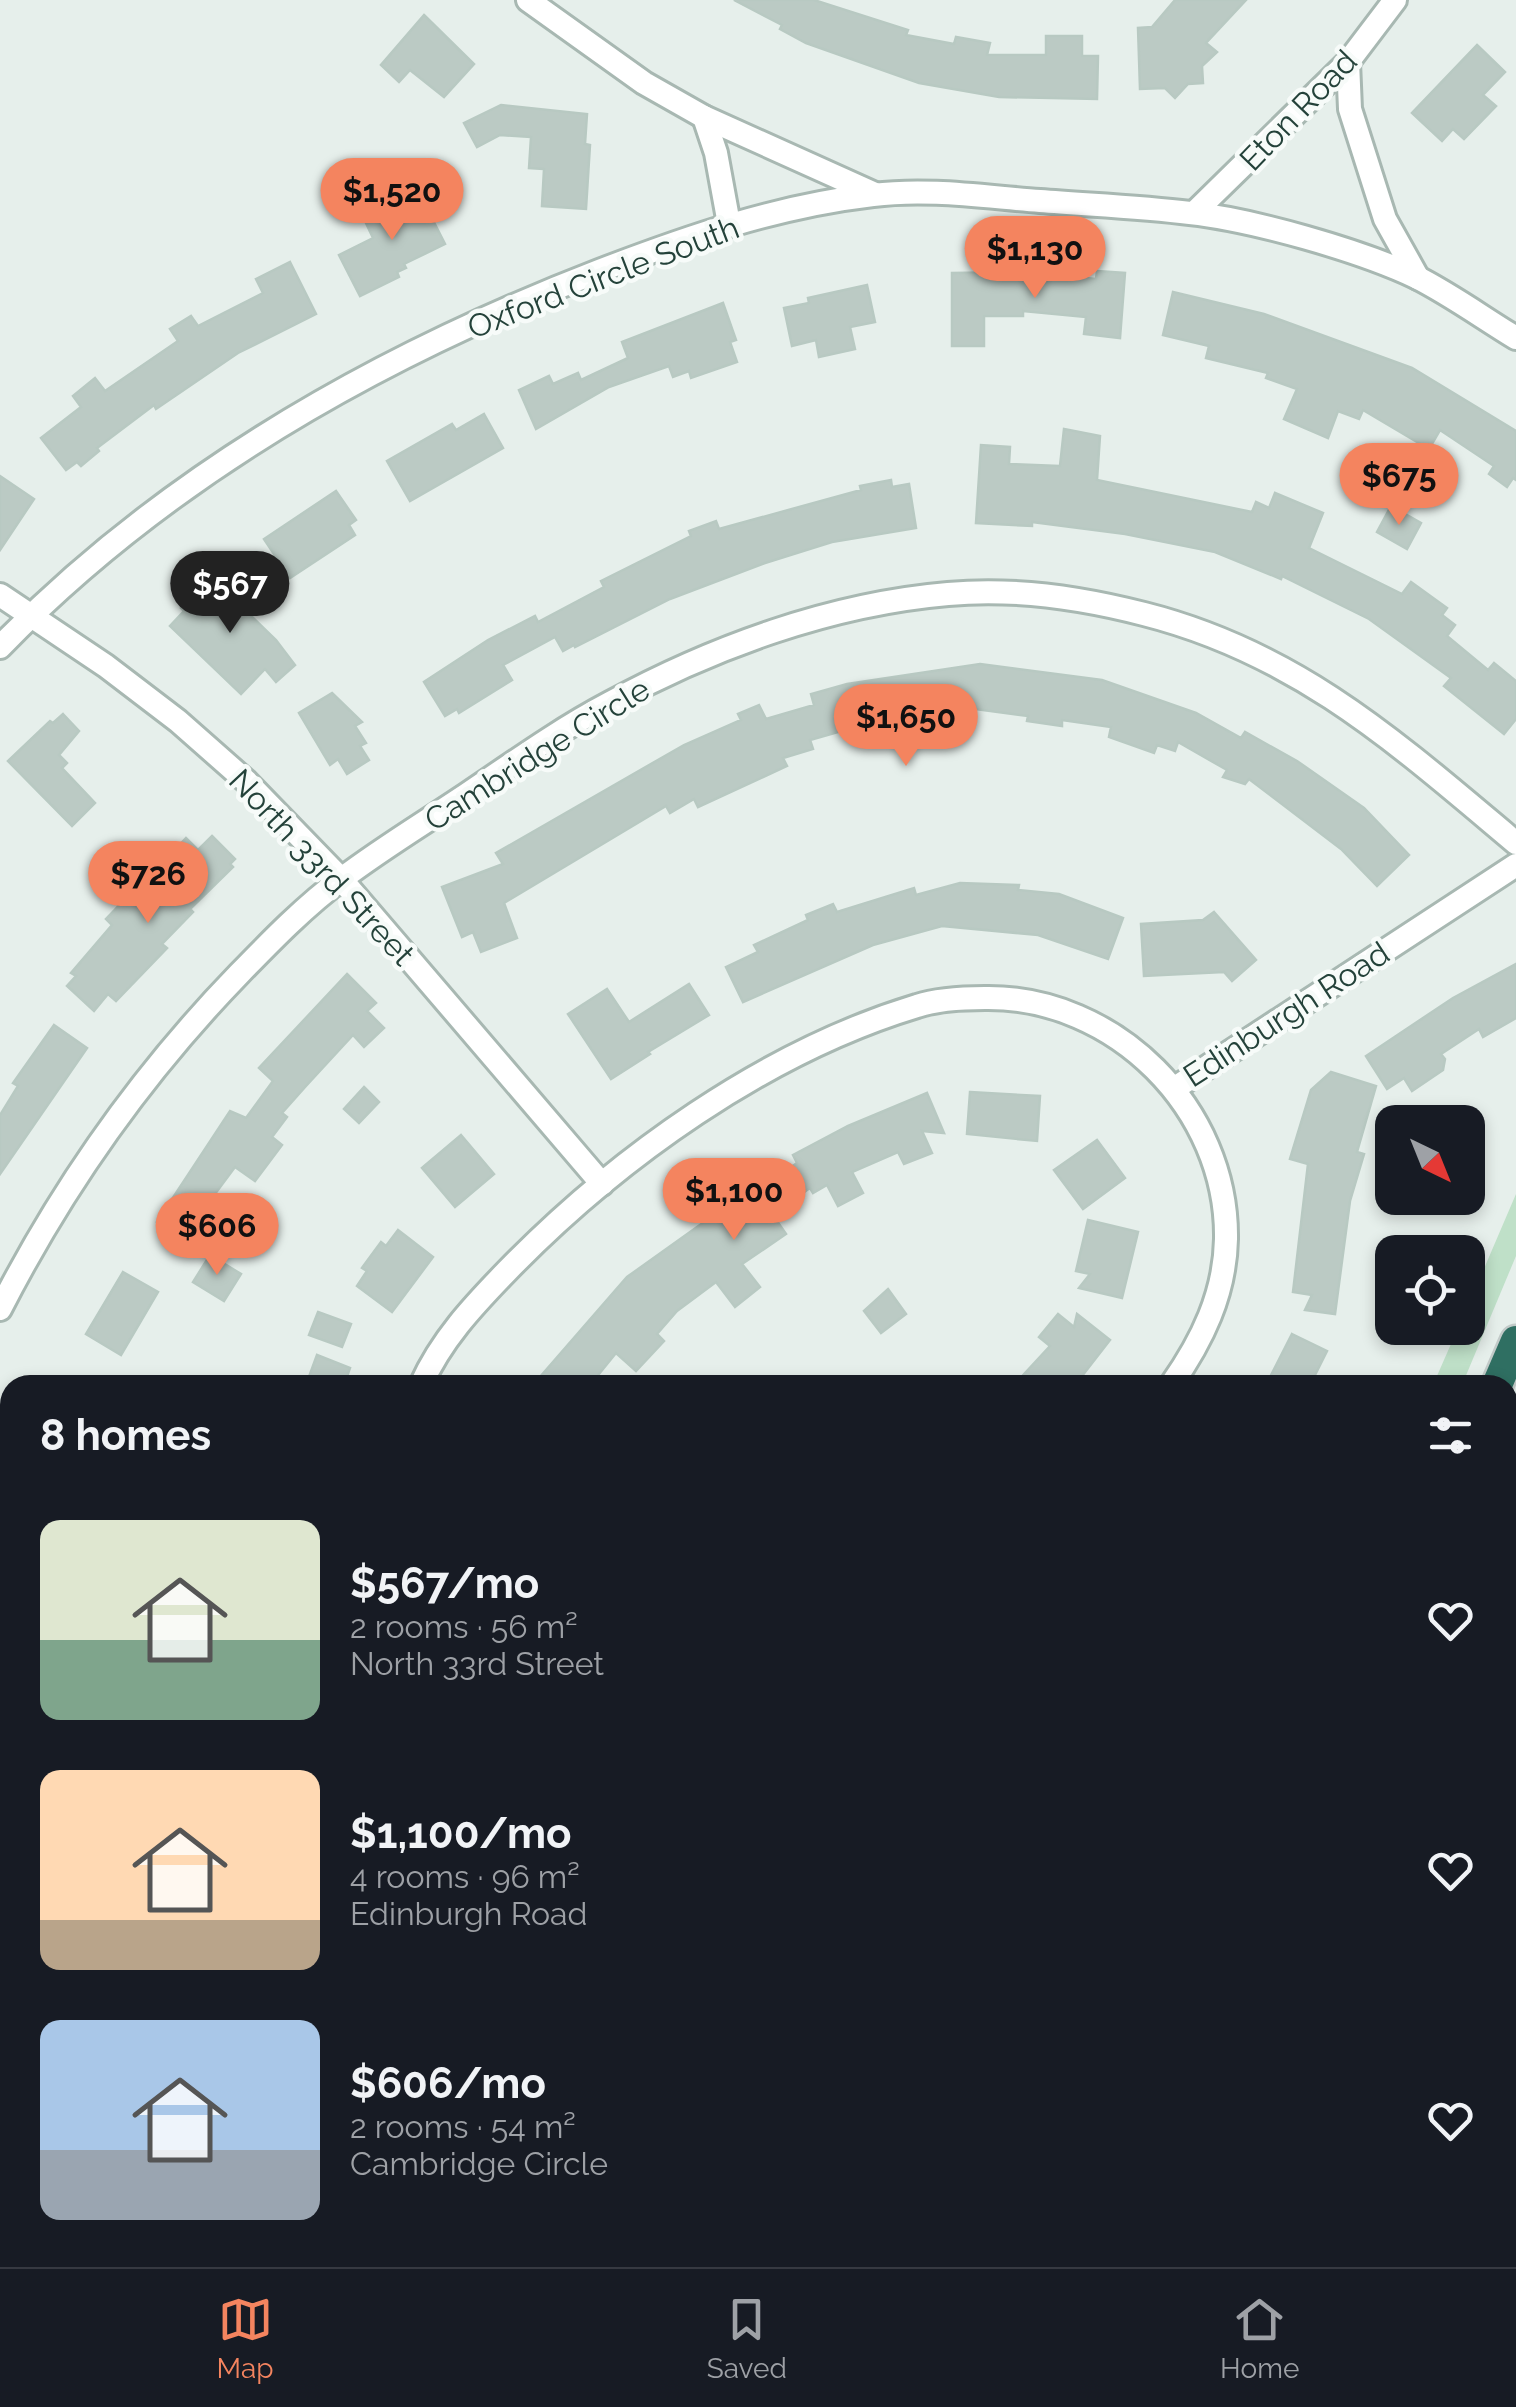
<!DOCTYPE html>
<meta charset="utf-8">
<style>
body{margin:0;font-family:Raleway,sans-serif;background:#20242c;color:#f1f3f6;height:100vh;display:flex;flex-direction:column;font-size:38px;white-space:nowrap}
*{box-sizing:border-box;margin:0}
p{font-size:32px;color:#9ea1a6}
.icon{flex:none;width:55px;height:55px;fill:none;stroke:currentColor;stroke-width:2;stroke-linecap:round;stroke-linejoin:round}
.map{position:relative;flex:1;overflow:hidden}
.side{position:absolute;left:0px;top:1375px;width:1518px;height:892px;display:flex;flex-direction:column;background:#171b24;border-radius:30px 30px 0 0;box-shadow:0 5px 15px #0003}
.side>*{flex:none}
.needle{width:65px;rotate:137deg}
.fabs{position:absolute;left:1375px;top:1105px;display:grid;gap:20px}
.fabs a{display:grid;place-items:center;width:110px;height:110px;border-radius:20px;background:#171b24;box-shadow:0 5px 15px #0003;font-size:50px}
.price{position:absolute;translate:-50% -85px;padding:0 22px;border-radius:35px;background:#f4845f;color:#111;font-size:32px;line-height:65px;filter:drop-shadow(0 2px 5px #0008)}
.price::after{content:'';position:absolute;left:50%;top:60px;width:30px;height:22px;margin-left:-15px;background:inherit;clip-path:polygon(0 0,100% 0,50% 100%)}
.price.current{background:#222;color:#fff}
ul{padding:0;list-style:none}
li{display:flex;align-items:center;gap:30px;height:250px;padding:0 40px}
li span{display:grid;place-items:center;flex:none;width:280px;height:200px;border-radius:20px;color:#555}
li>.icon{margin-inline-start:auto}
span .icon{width:120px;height:120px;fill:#fffc;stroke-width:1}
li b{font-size:42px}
h2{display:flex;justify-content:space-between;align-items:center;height:120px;padding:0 40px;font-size:42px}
.tabs{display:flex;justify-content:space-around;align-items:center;height:140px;border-top:2px solid #363941;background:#171b24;font-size:28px;color:#9ea1a6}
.tabs a{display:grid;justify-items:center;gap:5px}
.tabs .current{color:#f4845f}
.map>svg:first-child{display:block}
</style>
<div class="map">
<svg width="1516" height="2267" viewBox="0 0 1516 2267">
<rect width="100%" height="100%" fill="#e6efeb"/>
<path fill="#d4dfda" d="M669 2258H940L934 2267H686Z"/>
<g fill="#bfe0c8">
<path d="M1516 1194V1256L1462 1385H1433L1458 1328H1468V1306Z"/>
<path d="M342 2258H511L525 2267H337Z"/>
<path d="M940 2258H1049L1044 2267H934Z"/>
</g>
<g fill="#bbcac4" stroke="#b8c9c2" stroke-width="2.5">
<path d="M734 0H814L908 30 906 35 954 44 956 37 990 43 987 55H1046V36H1082V56H1098L1097 99 999 97 919 83 806 43 780 29 782 25Z"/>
<path d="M1175 0H1246L1206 43 1217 52 1202 66 1203 83 1188 84 1175 98 1165 88 1140 89 1138 28 1152 27Z"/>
<path d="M424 15 474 64 444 97 410 70 399 82 381 65Z"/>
<path d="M1477 45 1505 72 1483 95 1496 106 1464 139 1453 129 1442 141 1412 113Z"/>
<path d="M501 105 587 114 585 144 590 145 586 209 542 206 544 169 529 168 531 137 500 135 477 147 464 123Z"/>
<path d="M417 189 445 244 404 264 406 268 397 272 399 277 360 296 339 255 373 238 366 223 384 214 381 207Z"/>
<path d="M290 262 316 314 238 353 156 409 154 405 97 448 99 451 81 466 77 462 66 470 41 438 81 407 73 396 95 378 105 391 178 341 170 329 191 316 198 326 263 293 256 279Z"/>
<path d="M1097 271 1125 273 1120 338 1084 334 1086 317 1023 311V316H984V346H952V273L1023 272 1096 279Z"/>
<path d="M867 285 875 322 850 327 855 349 819 357 816 340 792 346 784 308 809 303 808 298Z"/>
<path d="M1173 292 1264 314 1412 368 1516 431V480L1513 478 1507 487 1489 474 1494 466 1440 430 1429 449 1363 410 1359 419 1338 411 1328 438 1284 419 1297 389 1266 378 1268 373 1206 358 1209 346 1163 335Z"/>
<path d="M723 303 736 340 730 342 737 362 691 378 689 371 673 377 669 366 609 387 536 429 519 390 549 376 553 384 578 373 581 380 628 358 622 342Z"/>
<path d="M484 414 503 448 410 501 387 461 452 424 456 430Z"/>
<path d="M1064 429 1100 436 1097 480 1252 512 1256 502 1269 508 1275 493 1323 513 1309 548 1402 594 1411 582 1447 608 1442 615 1455 625 1447 636 1488 670 1494 663 1516 681V719L1504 734 1444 686 1451 678 1369 619 1282 576 1281 579 1215 552 1125 534 1032 522V526L976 523 981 445 1010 447 1009 464 1060 466Z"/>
<path d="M0 476 34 499 0 550Z"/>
<path d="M891 480 892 487 909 484 916 528 832 542 765 563 670 599 575 647 574 645 563 651 555 637 503 665 512 680 459 713 457 709 445 716 424 682 488 640 535 616 538 622 604 587 601 581 691 536 689 531 716 521 719 529 861 490 860 486Z"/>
<path d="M336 491 356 520 349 525 355 535 290 578 264 539Z"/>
<path d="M1391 506 1421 523 1407 549 1377 532Z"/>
<path d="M215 572 250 605 245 610 276 640 295 665 276 682 265 669 241 694 170 626 184 611 181 608Z"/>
<path d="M980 664 1102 680 1196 713 1241 738 1245 732 1297 761 1364 808 1409 855 1377 886 1341 849 1249 779 1245 784 1223 777 1227 770 1178 742 1175 751 1157 745 1154 753 1109 737 1111 727 1062 720V726L1027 721 1028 716 968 708 971 723 875 736 873 722 810 740 813 749 783 758 787 766 698 807 694 799 670 813 666 806 504 903 517 938 481 952 473 932 462 937 442 887 503 864 496 853 684 745 741 720 738 714 759 705 766 719 814 705 811 694 847 684Z"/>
<path d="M332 693 362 722 355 726 366 743 360 746 369 760 347 774 338 759 330 765 299 713Z"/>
<path d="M63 714 79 731 59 755 67 763 62 768 95 803 72 826 8 761 50 721 53 723Z"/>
<path d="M212 836 235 859 230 864 233 867 190 909 193 912 162 944 167 948 116 1001 108 994 94 1011 67 986 76 976 71 973 112 925 106 919 129 895 145 910 185 868 171 854 186 838 198 850Z"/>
<path d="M960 883 1019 885 1018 890 1059 894 1123 918 1108 959 1038 935 942 926 873 945 743 1002 726 967 758 952 754 945 808 920 806 915 833 904 837 912 914 888 916 895Z"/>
<path d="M1214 912 1256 960 1232 981 1224 972 1144 976 1141 924 1203 920Z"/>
<path d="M1516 964V1018L1483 1037 1479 1029 1441 1054 1445 1059 1443 1070 1412 1091 1404 1078 1387 1089 1366 1056 1453 998Z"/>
<path d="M347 974 376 1003 367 1011 384 1028 364 1047 353 1035 306 1086 282 1113 287 1117 272 1137 282 1145 255 1181 235 1167 206 1206 209 1208 187 1242 157 1222 230 1111 246 1118 273 1081 259 1068Z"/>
<path d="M689 984 709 1015 648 1052 650 1054 611 1079 568 1014 607 989 629 1022Z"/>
<path d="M54 1025 87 1048 0 1174V1115L18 1086 13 1083Z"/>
<path d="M1331 1072 1376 1086 1357 1152 1364 1154 1350 1201 1335 1314 1305 1310 1312 1295 1293 1292 1308 1164 1290 1159 1311 1090Z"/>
<path d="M364 1087 379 1102 359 1123 344 1109Z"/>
<path d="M970 1092 1040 1096 1037 1141 967 1134Z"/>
<path d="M927 1093 944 1133 922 1131 932 1153 904 1164 898 1152 852 1172 863 1193 838 1206 827 1185 813 1193 810 1188 772 1214 786 1234 742 1264 760 1287 735 1307 716 1282 677 1311 657 1334 664 1341 636 1371 616 1353 590 1385H533L627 1277 756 1185 759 1189 797 1163 793 1155 848 1126Z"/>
<path d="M461 1135 494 1174 455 1207 422 1168Z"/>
<path d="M1097 1140 1125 1178 1083 1209 1054 1170Z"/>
<path d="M1088 1220 1138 1232 1122 1298 1079 1288 1090 1274 1076 1271Z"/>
<path d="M398 1230 433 1257 392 1312 357 1286 367 1271 362 1268 381 1242 386 1246Z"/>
<path d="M210 1255 241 1274 224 1301 193 1282Z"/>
<path d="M123 1272 158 1292 121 1355 86 1334Z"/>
<path d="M888 1289 906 1314 881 1333 864 1311Z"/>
<path d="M318 1312 351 1324 342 1347 309 1335Z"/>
<path d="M1058 1314 1074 1327 1077 1314 1110 1340 1075 1385H1014L1050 1346 1039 1337Z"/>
<path d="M1292 1334 1327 1351 1310 1385H1266Z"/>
<path d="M317 1355 350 1368 344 1385H306Z"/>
</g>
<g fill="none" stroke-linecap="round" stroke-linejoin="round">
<g stroke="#a8b8b2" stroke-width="28">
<g id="street">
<path d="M528 0 644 83 704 117 875 194"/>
<path d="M1348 62 1350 109 1385 219 1418 278"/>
<path d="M704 117 716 153 729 224"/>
<path d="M1194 213 1348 62 1395 0"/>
<path d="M0 595 106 666 178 721 246 781 341 879 602 1184"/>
<path d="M0 647C165 477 379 356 599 271 688 237 777 206 873 195 928 188 985 197 1040 201 1090 205 1140 207 1190 213 1253 220 1359 250 1416 277 1450 294 1483 318 1516 338"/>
<path d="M1175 1088 1516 865"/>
<path d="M0 1309C63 1186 143 1073 239 974 271 941 306 905 343 878 380 850 421 825 460 799 509 766 557 731 610 703 713 647 831 604 948 594 1012 588 1082 598 1144 614 1298 653 1398 744 1516 843"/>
<path d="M421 1385C441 1340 473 1306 507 1271 617 1158 765 1052 917 1006 938 999 963 998 985 998 1115 996 1228 1109 1226 1239 1225 1294 1202 1341 1171 1385"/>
<path d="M0 2180 10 2160"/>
</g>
</g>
<g stroke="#c2cac8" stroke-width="35">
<path id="primary" d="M0 1882 10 1889"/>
</g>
<g stroke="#c2cac8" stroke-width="35">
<g id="highway">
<path d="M1497 1385 1516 1341"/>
<path d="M1508 1489 1516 1469"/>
<path d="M603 2264 606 2267"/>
<path d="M1082 2267 1088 2258"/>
<path d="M1141 2267 1146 2258"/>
</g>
</g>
<use href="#street" stroke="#fff" stroke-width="22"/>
<use href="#primary" stroke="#6aa596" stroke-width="30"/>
<use href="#highway" stroke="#2f6f62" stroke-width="30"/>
</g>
<g text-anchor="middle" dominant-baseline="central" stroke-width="9" stroke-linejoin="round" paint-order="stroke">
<g font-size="32" fill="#24423a" stroke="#f7fbf9">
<text transform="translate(1298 110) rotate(-46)">Eton Road</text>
<text transform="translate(603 277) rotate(-21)">Oxford Circle South</text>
<text transform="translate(537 754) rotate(-32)">Cambridge Circle</text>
<text transform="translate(322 867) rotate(47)">North 33rd Street</text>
<text transform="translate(1286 1014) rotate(-33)">Edinburgh Road</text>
</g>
</g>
</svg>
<div class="fabs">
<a><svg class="needle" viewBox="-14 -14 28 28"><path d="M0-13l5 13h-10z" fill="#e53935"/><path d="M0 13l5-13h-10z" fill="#9ea1a6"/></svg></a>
<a><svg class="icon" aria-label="locate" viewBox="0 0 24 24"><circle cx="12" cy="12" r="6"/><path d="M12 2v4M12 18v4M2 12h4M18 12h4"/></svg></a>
</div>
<b class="price" style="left:392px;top:243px">$1,520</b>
<b class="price" style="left:1035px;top:301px">$1,130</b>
<b class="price" style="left:1399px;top:528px">$675</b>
<b class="price current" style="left:230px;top:636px">$567</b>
<b class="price" style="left:906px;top:769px">$1,650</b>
<b class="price" style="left:148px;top:926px">$726</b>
<b class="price" style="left:734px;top:1243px">$1,100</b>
<b class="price" style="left:217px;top:1278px">$606</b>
<section class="side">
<h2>8 homes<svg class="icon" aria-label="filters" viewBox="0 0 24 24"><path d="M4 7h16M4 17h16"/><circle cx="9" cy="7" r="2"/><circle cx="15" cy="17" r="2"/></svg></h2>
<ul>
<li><span style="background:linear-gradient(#dfe7d0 60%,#7fa58c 0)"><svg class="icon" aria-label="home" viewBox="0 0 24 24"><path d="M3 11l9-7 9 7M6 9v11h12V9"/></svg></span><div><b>$567/mo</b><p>2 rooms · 56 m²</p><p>North 33rd Street</p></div><svg class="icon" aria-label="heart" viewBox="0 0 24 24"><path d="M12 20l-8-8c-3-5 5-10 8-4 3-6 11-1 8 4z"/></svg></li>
<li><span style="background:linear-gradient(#ffd9b3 75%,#b9a48a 0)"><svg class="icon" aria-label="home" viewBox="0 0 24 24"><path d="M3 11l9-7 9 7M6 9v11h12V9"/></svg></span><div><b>$1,100/mo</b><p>4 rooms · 96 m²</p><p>Edinburgh Road</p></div><svg class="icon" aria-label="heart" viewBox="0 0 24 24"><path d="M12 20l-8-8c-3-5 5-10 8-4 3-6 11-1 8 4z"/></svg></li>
<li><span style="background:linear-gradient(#a9c7e8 65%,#9aa5b1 0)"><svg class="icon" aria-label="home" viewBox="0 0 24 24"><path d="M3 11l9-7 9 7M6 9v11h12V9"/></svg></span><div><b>$606/mo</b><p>2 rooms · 54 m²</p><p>Cambridge Circle</p></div><svg class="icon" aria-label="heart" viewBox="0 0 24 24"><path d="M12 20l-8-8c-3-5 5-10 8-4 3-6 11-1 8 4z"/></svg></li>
</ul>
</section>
</div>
<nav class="tabs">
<a class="current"><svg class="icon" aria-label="map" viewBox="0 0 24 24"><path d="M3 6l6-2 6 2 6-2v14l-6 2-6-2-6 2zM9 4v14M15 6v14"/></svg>Map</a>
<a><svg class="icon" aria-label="saved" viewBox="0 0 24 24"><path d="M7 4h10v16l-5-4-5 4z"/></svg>Saved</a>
<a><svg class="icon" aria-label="home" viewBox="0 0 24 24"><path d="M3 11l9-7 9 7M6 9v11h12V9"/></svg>Home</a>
</nav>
